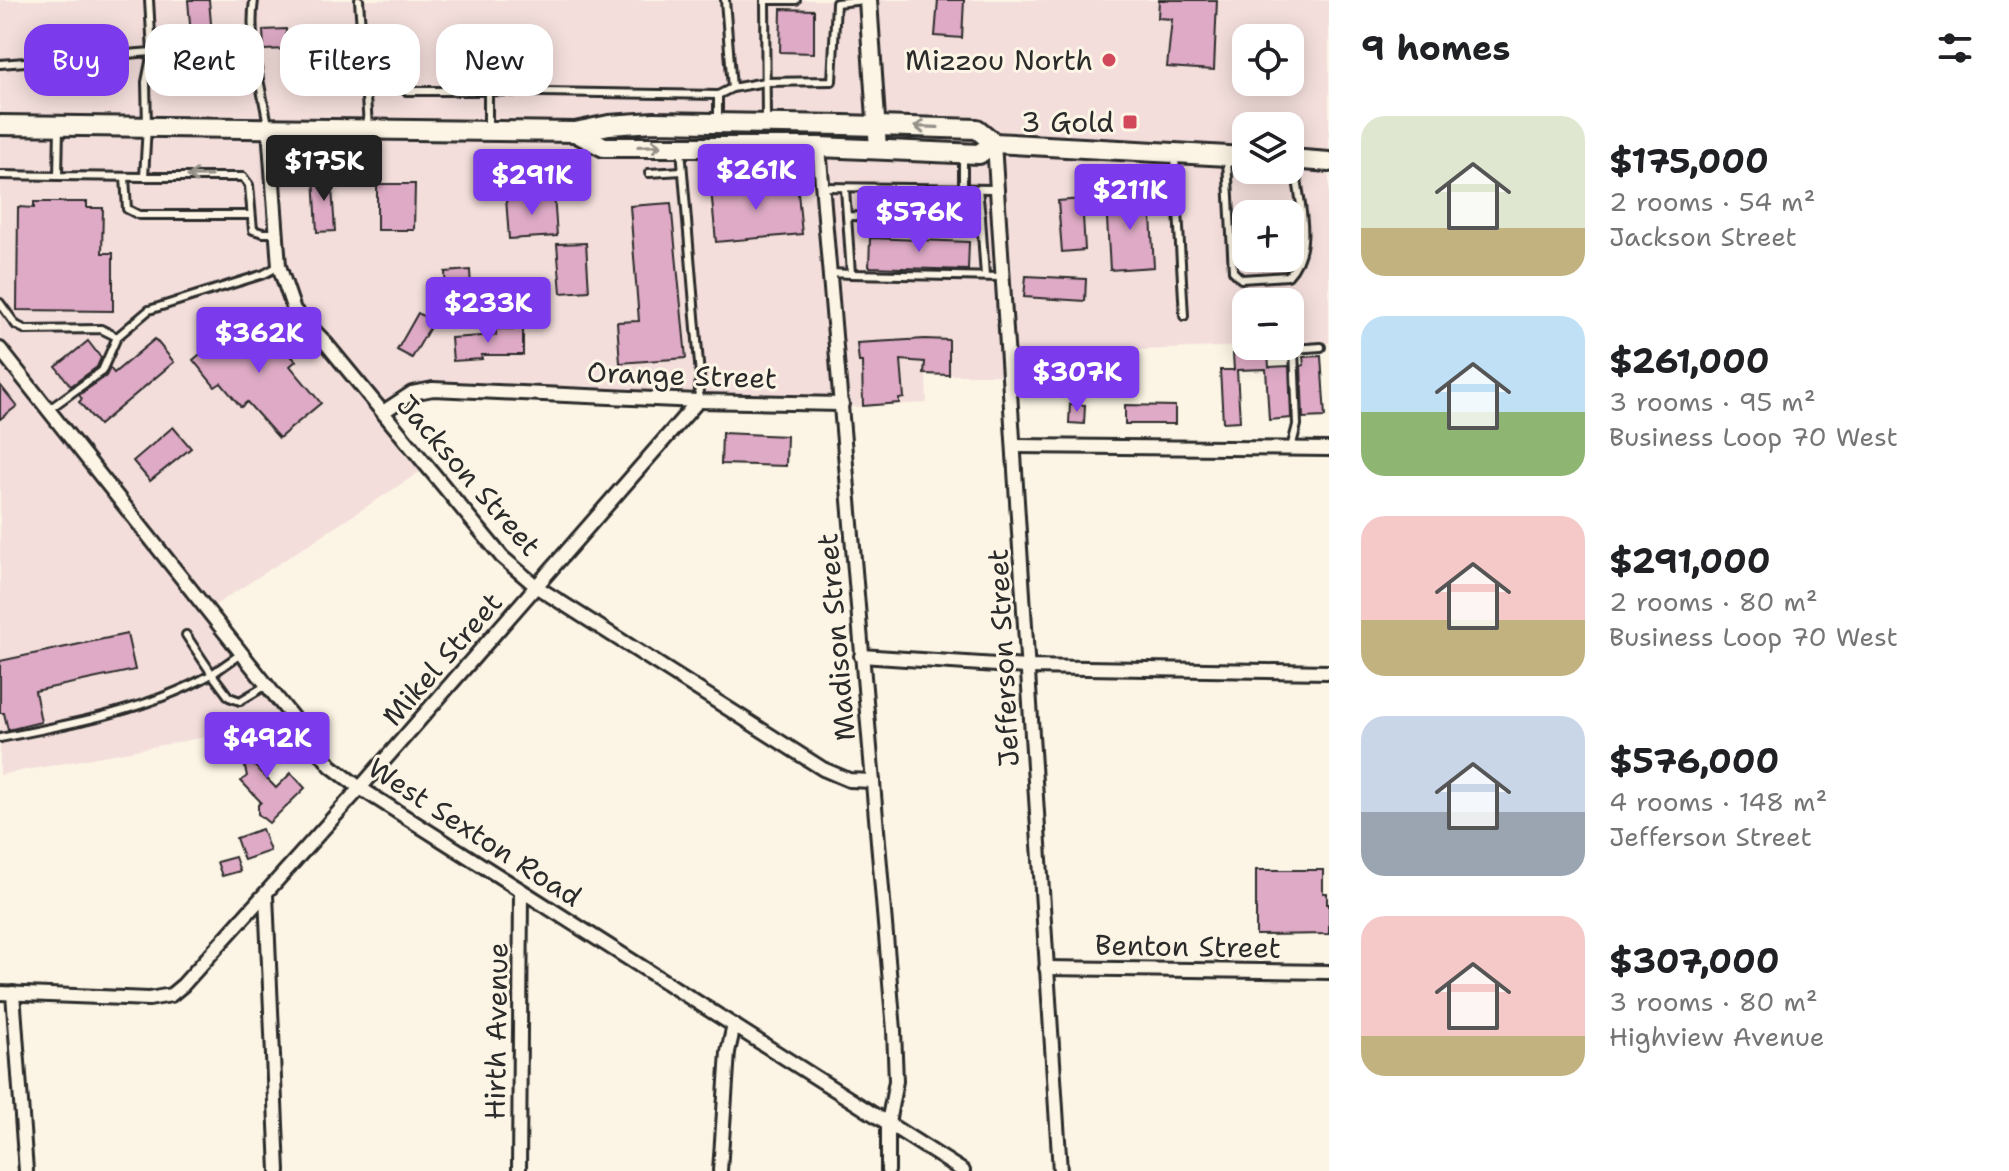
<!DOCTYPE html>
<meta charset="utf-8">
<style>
body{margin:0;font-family:"Shantell Sans",sans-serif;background:#f2f2f2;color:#202124;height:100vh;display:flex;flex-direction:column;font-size:30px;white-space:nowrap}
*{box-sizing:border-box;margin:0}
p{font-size:26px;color:#757577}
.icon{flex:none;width:44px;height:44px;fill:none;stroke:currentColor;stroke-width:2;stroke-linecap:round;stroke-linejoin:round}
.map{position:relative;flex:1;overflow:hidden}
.drawer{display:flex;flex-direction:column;background:#fff;width:680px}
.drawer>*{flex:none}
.banner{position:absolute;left:24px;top:24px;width:760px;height:72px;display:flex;gap:16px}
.fabs{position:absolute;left:1232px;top:24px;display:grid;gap:16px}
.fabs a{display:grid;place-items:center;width:72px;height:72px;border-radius:16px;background:#fff;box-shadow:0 4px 20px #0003;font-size:40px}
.price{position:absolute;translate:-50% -68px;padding:0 18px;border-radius:8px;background:#7c3aed;color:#fff;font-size:26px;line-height:52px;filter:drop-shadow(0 2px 4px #0008)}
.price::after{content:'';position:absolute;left:50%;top:48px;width:24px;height:18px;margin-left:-12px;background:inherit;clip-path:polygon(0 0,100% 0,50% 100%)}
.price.on{background:#222;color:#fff}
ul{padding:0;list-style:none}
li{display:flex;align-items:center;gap:24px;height:200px;padding:0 32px}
li span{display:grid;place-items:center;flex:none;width:224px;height:160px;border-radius:24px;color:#555}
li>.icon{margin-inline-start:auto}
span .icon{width:96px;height:96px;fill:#fffc;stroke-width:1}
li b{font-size:34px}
h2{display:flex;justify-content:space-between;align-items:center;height:96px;padding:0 32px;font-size:34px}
.chip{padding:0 28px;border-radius:24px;background:#fff;box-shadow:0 4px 20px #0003;font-size:28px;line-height:72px}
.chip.on{background:#7c3aed;color:#fff}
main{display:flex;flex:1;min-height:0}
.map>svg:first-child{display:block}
</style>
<main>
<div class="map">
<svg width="1329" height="1171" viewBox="0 0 1329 1171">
<rect width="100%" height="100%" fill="#fcf5e5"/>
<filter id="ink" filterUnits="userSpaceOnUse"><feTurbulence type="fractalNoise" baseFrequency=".0125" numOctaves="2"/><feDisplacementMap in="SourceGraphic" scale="16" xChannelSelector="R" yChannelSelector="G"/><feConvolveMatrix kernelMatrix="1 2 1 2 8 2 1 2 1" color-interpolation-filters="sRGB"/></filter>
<g filter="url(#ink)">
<path fill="#f3dedb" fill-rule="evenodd" d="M0 0H1329V343L1290 344V302H1246L1247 346 1011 355 1012 375H926L927 403 853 407 433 390 384 412 429 466 209 609 292 721 0 775ZM1246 38H1290V82H1246ZM1246 126H1290V170H1246ZM1246 214H1290V258H1246Z"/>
<g fill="#deaac5" stroke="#2b2b2b" stroke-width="2">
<path d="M188 0H209L214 58 193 60Z"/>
<path d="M938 0H964L962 38 935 36Z"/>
<path d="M1159 0H1217L1214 70 1167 67 1172 19 1158 18Z"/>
<path d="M781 9 814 10V53L780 52Z"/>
<path d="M286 29 287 49 264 50 263 30Z"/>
<path d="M331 174 335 231 317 232 314 175Z"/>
<path d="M797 182 802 234 716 242 711 189Z"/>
<path d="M377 184H415L414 230H377Z"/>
<path d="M1144 193 1150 199 1154 267 1110 270 1106 202 1110 196Z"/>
<path d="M554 195 557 236 509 239 506 198Z"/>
<path d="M1082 199 1085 250 1062 252 1058 201Z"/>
<path d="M34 202H87V208H103L102 253H113V311L17 310 18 207 34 208Z"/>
<path d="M671 203 686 358 620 363 617 322 639 321 630 206Z"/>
<path d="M870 238 969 242 968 270 869 267Z"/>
<path d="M586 243 589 291 561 293 557 244Z"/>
<path d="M470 270 471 289 452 290 446 299 445 272Z"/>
<path d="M1026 276 1086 279 1085 301 1024 297Z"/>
<path d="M251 312 296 361 290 366 321 403 279 438 247 402 241 407 221 383 215 387 193 360Z"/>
<path d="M418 313 433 322 412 358 397 350Z"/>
<path d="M496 329H523V355H481L482 359 453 361 451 338 496 335Z"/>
<path d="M155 339 174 362 99 425 79 402 82 399 79 395 106 376 110 368 114 373Z"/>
<path d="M925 339 949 340V375L924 374 925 362 901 360 904 398 899 399V403L863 406 862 362H859L857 343Z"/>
<path d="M88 341 101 358 97 367 71 386 56 367Z"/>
<path d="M1268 352 1269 367 1289 366 1291 418 1269 420 1266 369 1237 370 1240 421 1223 422 1220 370H1234L1233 354Z"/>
<path d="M1321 356 1325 417 1303 418 1301 366 1304 365 1303 357Z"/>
<path d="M0 385 17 406 0 419Z"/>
<path d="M1070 404 1085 405 1084 424 1069 423Z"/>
<path d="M1125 405 1175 406V424H1125Z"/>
<path d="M173 427 191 448 150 481 133 461Z"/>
<path d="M722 433 787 436 786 466 721 464Z"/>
<path d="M127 634 135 670 35 691 41 722 8 730 4 713H0V661Z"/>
<path d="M270 735 275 756 250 761 276 788 291 773 305 788 269 823 258 814V805L261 802 241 781 247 776 239 742Z"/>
<path d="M262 829 270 851 244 860 236 838Z"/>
<path d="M235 857 240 871 222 876 217 862Z"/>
<path d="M1256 870H1323V893H1327V904H1329V934L1256 935Z"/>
</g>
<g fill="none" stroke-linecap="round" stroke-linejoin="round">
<g stroke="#2b2b2b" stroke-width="12">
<g id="lane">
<path d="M254 0C248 41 261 85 268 125"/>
<path d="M359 0 368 126"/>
<path d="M0 64 152 52"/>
<path d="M732 88 765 82 832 81 836 3 865 0"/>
<path d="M406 91H488"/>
<path d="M718 119V95L732 88 725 0"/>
<path d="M766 120 765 0H796"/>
<path d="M59 128 58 176 144 177 147 126 146 82 152 52 149 0"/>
<path d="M488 129V91L718 95"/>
<path d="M681 149 700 376 698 401"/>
<path d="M963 157V189"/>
<path d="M1175 157 1184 316"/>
<path d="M1227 160 1233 271 1241 279 1288 276C1316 246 1298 201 1295 163"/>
<path d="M649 173 682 171"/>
<path d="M0 175 58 176"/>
<path d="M125 177 127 209 139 215H251"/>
<path d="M144 177H243L249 185 253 230 263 233H276"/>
<path d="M822 187 996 189"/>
<path d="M845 189 847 216 981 218 978 189"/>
<path d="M981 218 985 276"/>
<path d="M831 273 851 274 847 216"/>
<path d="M851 274 1002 277"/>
<path d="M0 303 16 325 26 330 101 329 117 337"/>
<path d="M48 410 102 371 117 337 149 310 264 274 279 266"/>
<path d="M1291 448 1297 425 1294 349 1321 347"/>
<path d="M242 653 212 674 229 697 240 701 267 685"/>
<path d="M0 738C72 724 148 710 212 674L186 635"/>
</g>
</g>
<g stroke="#2b2b2b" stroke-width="18">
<g id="street">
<path d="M269 128 279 266 294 310 324 341 502 557 537 587 823 769 849 780 873 781"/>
<path d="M994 143 1060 1171"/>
<path d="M819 147 894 1030 896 1081 888 1123V1171"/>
<path d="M0 349 331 766 360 788 963 1171"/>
<path d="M383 412 412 393 433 389 698 401 842 404"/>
<path d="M1014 446 1329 449"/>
<path d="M861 656 1027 667 1329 672"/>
<path d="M266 895 278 1171"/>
<path d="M1046 968 1329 972"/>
<path d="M0 993 149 999 171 995 183 985 360 788 698 401"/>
<path d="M13 993 26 1171"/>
<path d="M519 1171 521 891"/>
<path d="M720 1171 728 1052 734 1025"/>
</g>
</g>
<g stroke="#2b2b2b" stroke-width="22">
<path id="secondary" d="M868 0 878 149"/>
</g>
<g stroke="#2b2b2b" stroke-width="24">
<g id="primary">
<path d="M0 125 575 132 609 125 654 122 844 125 977 129 994 143 1246 157"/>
<path d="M575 132 604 147H819L979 154 994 143"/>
<path d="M1290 159 1329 162"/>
</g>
</g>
<use href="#lane" stroke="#fcf5e5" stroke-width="6"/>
<use href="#street" stroke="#fcf5e5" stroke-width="12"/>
<use href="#secondary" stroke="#fcf5e5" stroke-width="16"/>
<use href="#primary" stroke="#fcf5e5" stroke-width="18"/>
</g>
<defs><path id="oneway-shaft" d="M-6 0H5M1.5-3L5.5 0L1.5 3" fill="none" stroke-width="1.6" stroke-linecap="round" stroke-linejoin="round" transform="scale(2)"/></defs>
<g stroke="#949088">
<use href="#oneway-shaft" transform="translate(926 127) rotate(-178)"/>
<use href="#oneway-shaft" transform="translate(650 146) rotate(-2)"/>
<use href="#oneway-shaft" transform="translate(199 176) rotate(179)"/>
</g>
</g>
<g fill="#d1495b" stroke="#fcf5e5" stroke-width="3">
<circle cx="1109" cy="60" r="8"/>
<rect x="1122" y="114" width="16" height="16" rx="4"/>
</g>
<g text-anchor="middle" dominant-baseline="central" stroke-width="6" stroke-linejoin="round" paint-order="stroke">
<g font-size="28" fill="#2b2b2b" stroke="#fcf5e5" text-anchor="end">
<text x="1093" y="60">Mizzou North</text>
<text x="1114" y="122">3 Gold</text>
</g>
<g font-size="28" fill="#2b2b2b" stroke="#fcf5e5">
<text transform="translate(682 375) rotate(2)">Orange Street</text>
<text transform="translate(469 475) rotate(49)">Jackson Street</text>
<text transform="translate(836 637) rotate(-95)">Madison Street</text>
<text transform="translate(1003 658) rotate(-93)">Jefferson Street</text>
<text transform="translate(442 659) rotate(-49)">Mikel Street</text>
<text transform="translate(475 832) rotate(33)">West Sexton Road</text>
<text transform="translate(1188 946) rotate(1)">Benton Street</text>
<text transform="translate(496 1031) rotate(-89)">Hirth Avenue</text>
</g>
</g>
</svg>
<div class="fabs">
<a><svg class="icon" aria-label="locate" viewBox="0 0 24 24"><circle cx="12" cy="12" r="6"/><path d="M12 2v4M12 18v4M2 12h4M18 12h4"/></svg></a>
<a><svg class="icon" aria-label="layers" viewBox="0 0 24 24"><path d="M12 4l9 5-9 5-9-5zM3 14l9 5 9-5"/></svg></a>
<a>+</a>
<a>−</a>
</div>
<b class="price on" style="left:324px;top:203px">$175K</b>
<b class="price" style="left:756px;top:212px">$261K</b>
<b class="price" style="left:532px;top:217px">$291K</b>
<b class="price" style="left:1130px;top:232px">$211K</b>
<b class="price" style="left:919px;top:254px">$576K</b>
<b class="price" style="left:488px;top:345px">$233K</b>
<b class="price" style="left:259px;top:375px">$362K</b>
<b class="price" style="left:1077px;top:414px">$307K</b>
<b class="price" style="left:267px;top:780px">$492K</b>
<div class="banner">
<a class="chip on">Buy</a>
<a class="chip">Rent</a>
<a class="chip">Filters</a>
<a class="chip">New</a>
</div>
</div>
<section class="drawer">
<h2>9 homes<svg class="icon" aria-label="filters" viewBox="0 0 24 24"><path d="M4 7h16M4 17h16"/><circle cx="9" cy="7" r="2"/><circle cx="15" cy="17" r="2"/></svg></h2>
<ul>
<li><span style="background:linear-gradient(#dfe7d0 70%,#c2b280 0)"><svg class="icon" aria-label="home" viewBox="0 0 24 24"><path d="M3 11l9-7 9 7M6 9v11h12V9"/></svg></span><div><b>$175,000</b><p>2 rooms · 54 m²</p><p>Jackson Street</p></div></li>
<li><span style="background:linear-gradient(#bfe0f5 60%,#8fb573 0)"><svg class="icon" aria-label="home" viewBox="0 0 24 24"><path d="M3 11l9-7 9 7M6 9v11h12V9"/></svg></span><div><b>$261,000</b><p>3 rooms · 95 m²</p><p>Business Loop 70 West</p></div></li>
<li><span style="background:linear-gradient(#f6c9c9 65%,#c2b280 0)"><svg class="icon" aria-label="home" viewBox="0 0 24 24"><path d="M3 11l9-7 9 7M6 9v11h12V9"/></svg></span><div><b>$291,000</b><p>2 rooms · 80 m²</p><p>Business Loop 70 West</p></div></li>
<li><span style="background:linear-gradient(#c9d6e8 60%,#9aa5b1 0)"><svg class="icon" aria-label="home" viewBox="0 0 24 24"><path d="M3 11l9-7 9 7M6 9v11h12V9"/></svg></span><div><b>$576,000</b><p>4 rooms · 148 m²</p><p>Jefferson Street</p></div></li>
<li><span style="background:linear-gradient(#f6c9c9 75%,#c2b280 0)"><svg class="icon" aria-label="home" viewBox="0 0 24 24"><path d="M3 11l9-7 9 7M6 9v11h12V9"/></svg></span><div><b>$307,000</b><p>3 rooms · 80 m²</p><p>Highview Avenue</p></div></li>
</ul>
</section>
</main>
